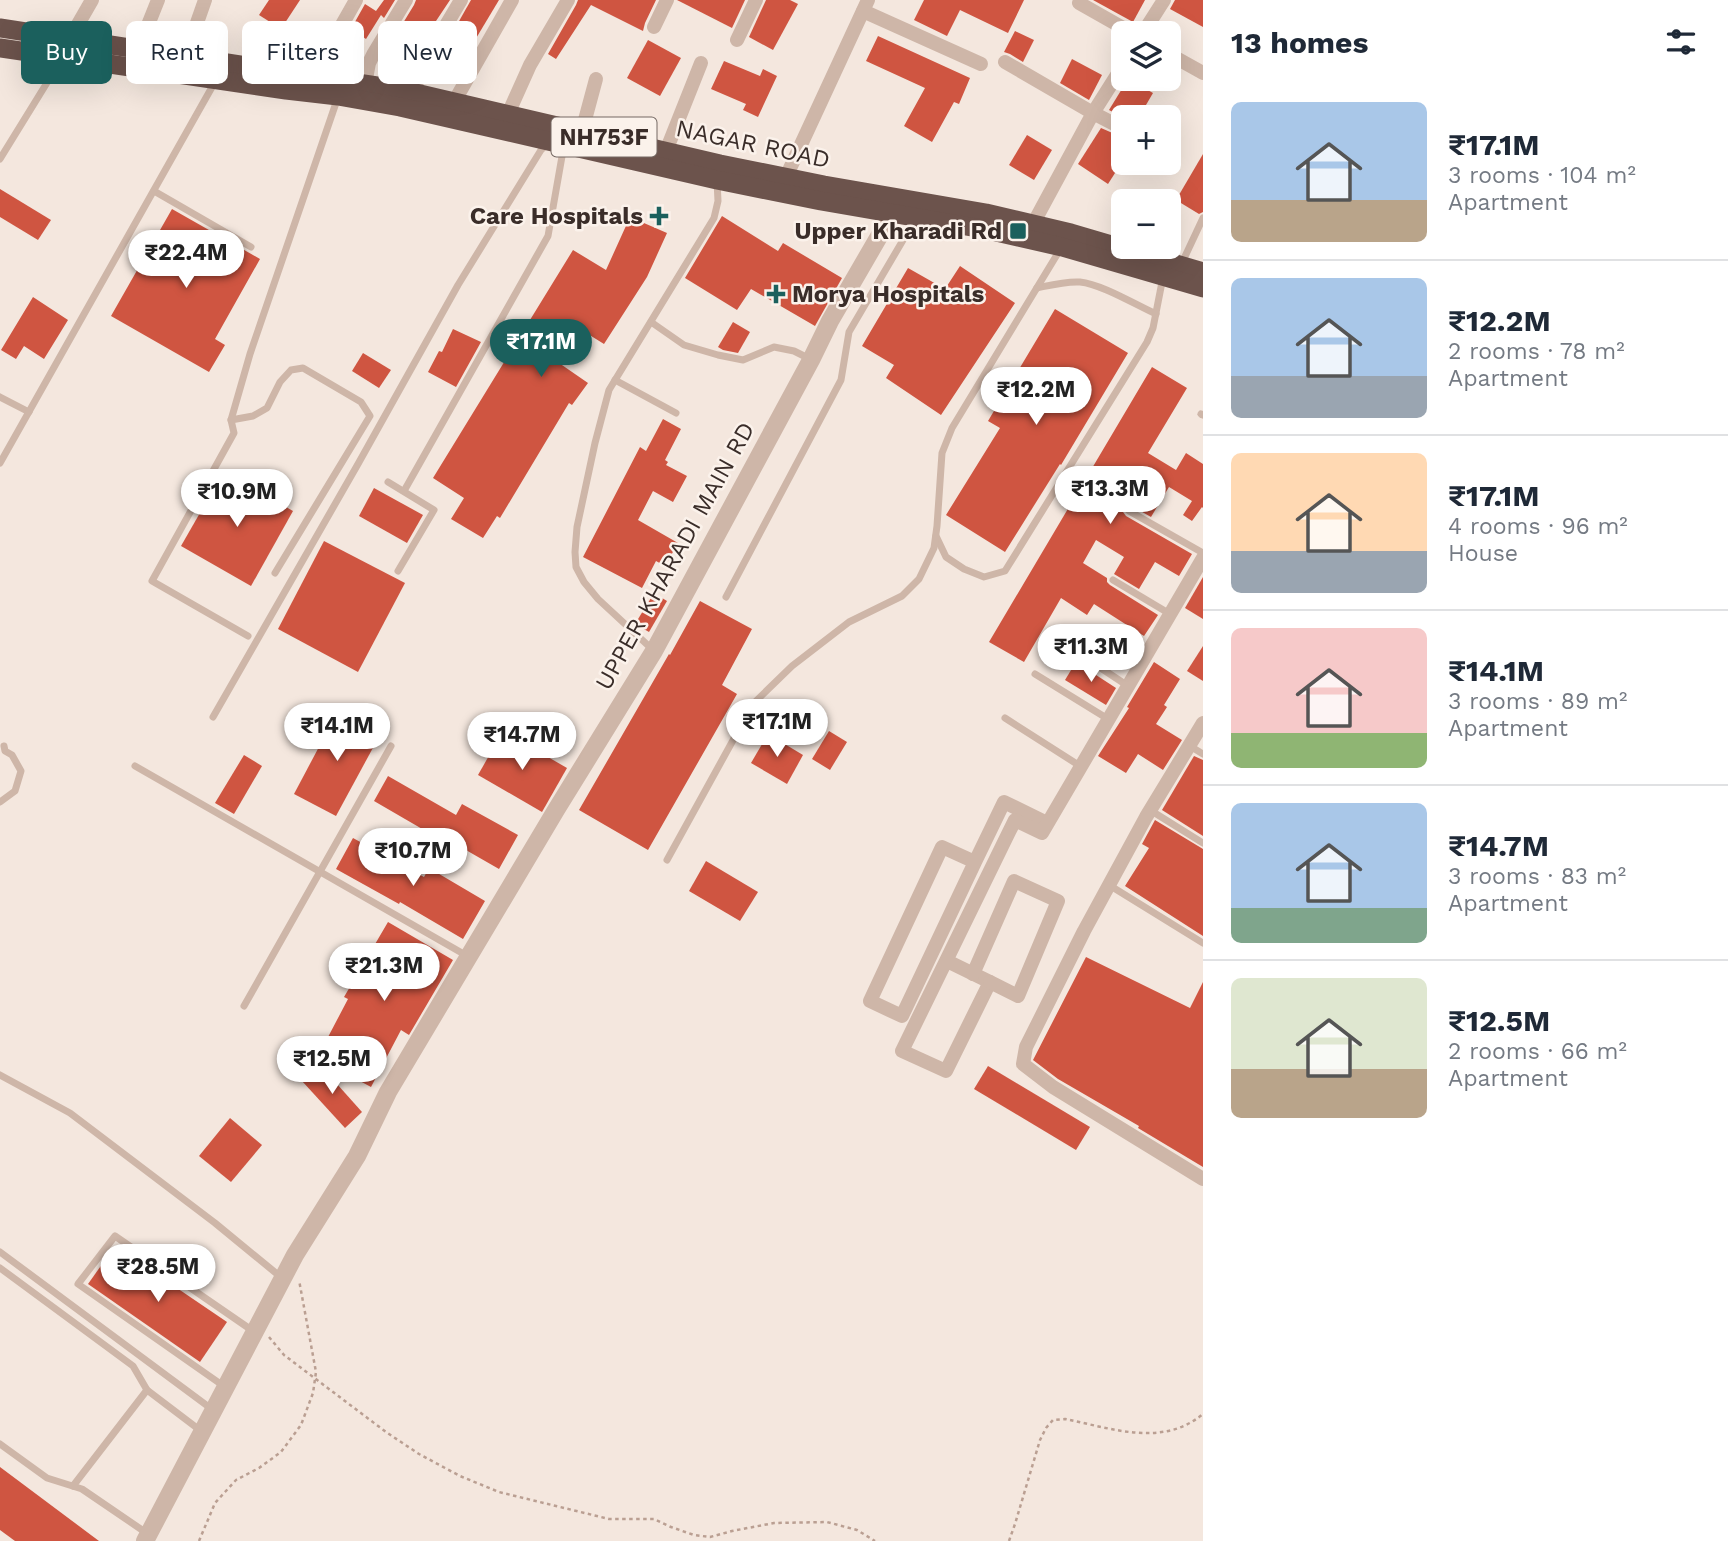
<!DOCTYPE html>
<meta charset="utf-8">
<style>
body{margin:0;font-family:"Work Sans",sans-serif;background:#f6f6f7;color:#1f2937;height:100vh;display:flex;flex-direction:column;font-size:26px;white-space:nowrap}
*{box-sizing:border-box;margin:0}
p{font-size:23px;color:#747a83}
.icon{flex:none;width:38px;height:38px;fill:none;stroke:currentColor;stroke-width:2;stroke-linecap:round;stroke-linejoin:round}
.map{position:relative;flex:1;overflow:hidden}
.panel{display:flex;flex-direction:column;background:#fff;width:525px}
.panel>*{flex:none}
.guide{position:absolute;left:21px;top:21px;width:665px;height:63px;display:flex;gap:14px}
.controls{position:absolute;left:1111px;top:21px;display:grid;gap:14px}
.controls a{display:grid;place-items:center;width:70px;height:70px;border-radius:10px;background:#fff;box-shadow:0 7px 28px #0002;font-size:35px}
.price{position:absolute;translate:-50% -60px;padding:0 16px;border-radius:24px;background:#fff;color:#222;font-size:23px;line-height:46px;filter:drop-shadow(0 2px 4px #0008)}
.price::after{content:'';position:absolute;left:50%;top:42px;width:21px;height:16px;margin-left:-10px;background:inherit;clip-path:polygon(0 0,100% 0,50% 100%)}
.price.on{background:#1b605d;color:#fff}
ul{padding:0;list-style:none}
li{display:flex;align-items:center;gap:21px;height:175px;padding:0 28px}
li+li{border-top:2px solid #e0e1e3}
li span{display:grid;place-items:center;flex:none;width:196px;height:140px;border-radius:10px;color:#555}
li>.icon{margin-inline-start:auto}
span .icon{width:84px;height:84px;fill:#fffc;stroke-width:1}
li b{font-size:30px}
h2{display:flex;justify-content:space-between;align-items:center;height:84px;padding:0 28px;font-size:30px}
.chip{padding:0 24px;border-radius:10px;background:#fff;box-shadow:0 7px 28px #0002;font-size:24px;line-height:63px}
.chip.on{background:#1b605d;color:#fff}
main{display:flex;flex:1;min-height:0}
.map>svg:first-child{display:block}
</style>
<main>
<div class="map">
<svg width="1203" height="1541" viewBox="0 0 1203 1541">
<rect width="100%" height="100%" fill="#f4e7de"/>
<g fill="#cf5541">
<path d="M269 0H300L281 29 259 15Z"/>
<path d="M384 0H395L384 18 381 15 366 39 351 29 365 4 376 11Z"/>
<path d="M416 0H450L422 42 400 28 414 5Z"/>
<path d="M471 0H499L475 40 454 30Z"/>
<path d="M578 0H656L645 23 643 31 591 5 556 59 548 54 576 5Z"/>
<path d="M677 0H745L732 28Z"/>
<path d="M766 0H790L798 4 773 50 749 37Z"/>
<path d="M924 0H1024L1008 33 960 10 947 36 914 20Z"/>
<path d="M1093 0H1145L1133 22Z"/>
<path d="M1175 0H1203V27L1170 9Z"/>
<path d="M1015 31 1034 40 1023 62 1010 54 1004 52Z"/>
<path d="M878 36 970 78 959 104 954 102 932 142 904 126 925 88 866 61Z"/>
<path d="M648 40 681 58 660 96 627 78Z"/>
<path d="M1072 59 1102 75 1089 100 1060 83Z"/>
<path d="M724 61 760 76 763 69 777 76 758 117 743 110 746 104 711 89Z"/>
<path d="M1128 79 1153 93 1139 117 1124 118 1109 110Z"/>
<path d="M1101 128 1124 138V159L1108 184 1078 164Z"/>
<path d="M1027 135 1052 150 1034 180 1009 165Z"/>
<path d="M1203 154V212L1199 214 1176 200Z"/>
<path d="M0 189 51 220 38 240 0 217Z"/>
<path d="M172 209 260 259 215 339 225 345 209 372 111 316Z"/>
<path d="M722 216 778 251 783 243 842 278 815 326 751 289 737 310 685 278Z"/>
<path d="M630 217 667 233 647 277 604 344 567 321 546 354 588 383 572 405 569 403 500 518 497 516 483 538 451 519 464 498 433 478 573 250 606 270Z"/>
<path d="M960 266 1015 303 941 415 886 378 894 365 862 346 908 268 945 289Z"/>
<path d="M33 297 68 320 44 359 24 346 16 359 1 350Z"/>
<path d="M1055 309 1128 353 1061 465 1060 464 1005 552 946 515 1000 428 988 421Z"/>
<path d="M733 322 750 332 738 353 723 350 718 347Z"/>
<path d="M453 329 481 342 456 387 428 372 439 351 442 352Z"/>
<path d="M363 353 391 370 379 388 352 371Z"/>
<path d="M1152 367 1187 388 1148 453 1176 470 1186 453 1203 464V508L1202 507 1192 521 1183 515 1192 501 1169 487 1151 517 1130 505 1125 506 1123 512 1126 516 1192 554 1179 576 1155 562 1139 589 1114 574 1124 557 1096 540 1083 563 1107 578V582L1110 585 1158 615 1144 636 1094 604 1087 615 1061 598 1024 662 989 642Z"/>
<path d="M663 419 681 429 665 460 668 462 666 465 687 476 673 502 653 491 638 520 678 543 665 566 656 561 642 588 583 557 640 447 646 451Z"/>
<path d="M224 471 293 511 251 586 181 546Z"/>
<path d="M374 488 423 515 407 543 359 516Z"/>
<path d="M324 541 405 583 358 672 278 629Z"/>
<path d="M1203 577V619L1185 608Z"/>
<path d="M654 593 667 601 649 632 635 624Z"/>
<path d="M700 601 752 629 722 685 737 694 648 850 579 810 669 654 670 655Z"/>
<path d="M1203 646V681L1187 671Z"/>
<path d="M1076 662 1116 688 1106 705 1065 680Z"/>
<path d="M1154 662 1180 679 1164 705 1167 707 1156 724 1182 740 1163 770 1138 754 1126 773 1098 756 1129 708 1127 707Z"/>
<path d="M338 711 381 733 336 816 294 794Z"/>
<path d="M503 731 567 768 542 812 478 775Z"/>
<path d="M829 731 847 742 830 770 812 759Z"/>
<path d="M768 734 803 755 787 784 751 763Z"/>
<path d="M244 755 262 766 234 814 215 803Z"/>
<path d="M1194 756 1203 760V836L1162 810Z"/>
<path d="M388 776 456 815 462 804 518 835 499 869 438 834 436 837 374 801Z"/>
<path d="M1155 820 1203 849V936L1125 886 1149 848 1142 844Z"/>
<path d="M353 838 424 877 429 868 485 901 463 939 400 902 399 904 336 869Z"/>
<path d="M706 861 758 892 740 921 689 891Z"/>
<path d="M388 922 453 960 409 1035 401 1030 371 1087 317 1058 348 999 344 997Z"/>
<path d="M1086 957 1190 1008 1203 982V1167L1138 1128 1139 1126 1058 1079 1033 1060Z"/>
<path d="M320 1065 362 1112 345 1128 302 1081Z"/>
<path d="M988 1066 1090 1127 1076 1150 974 1089Z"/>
<path d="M230 1118 262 1145 231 1182 199 1156Z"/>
<path d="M115 1246 227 1322 200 1362 88 1284Z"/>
<path d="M0 1467 99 1541H15L0 1530Z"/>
</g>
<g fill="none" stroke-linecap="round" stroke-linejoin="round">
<g stroke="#ba9f92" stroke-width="2.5" stroke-dasharray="3.5 3.5" stroke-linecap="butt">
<path d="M269 1337 284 1355 386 1432 419 1454 460 1476 499 1492 609 1519H654L671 1527 694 1535 710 1537 732 1531 774 1523 827 1522 857 1530 875 1541"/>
<path d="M199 1541 215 1503 225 1492 236 1480 259 1468 281 1452 301 1425 313 1393 316 1372 299 1280"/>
<path d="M1009 1541 1015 1524 1040 1440 1046 1428 1053 1420 1065 1419C1111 1428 1162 1448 1203 1414"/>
</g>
<g stroke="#ceb6a8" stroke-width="7">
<path d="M0 159 61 60"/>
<path d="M154 191 251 247"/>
<path d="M1181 265 1203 218"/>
<path d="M1037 288C1051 285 1066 281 1080 282 1101 284 1136 305 1156 314"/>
<path d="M651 322 684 345 718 355 743 360 774 347 794 351 810 359"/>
<path d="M615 380 676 413"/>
<path d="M0 397 29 412"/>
<path d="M1201 414 1203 415"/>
<path d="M231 420 253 416 267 408 280 382 291 370 303 368 361 402 370 416 275 573"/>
<path d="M0 463 216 80"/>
<path d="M388 482 434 510 398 571"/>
<path d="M404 491 548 236 564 145"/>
<path d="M1129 511 1203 553"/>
<path d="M936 536 946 557 964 569 984 577 1005 571 1147 342 1153 328 1163 277"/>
<path d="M1113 580 1170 614"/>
<path d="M726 597 841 380 849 332 916 218"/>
<path d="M248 636 152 581 234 433 231 420 250 354 338 97"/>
<path d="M1072 649 1128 686"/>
<path d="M653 650 598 599 584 582 576 567 575 552 577 527 595 443 609 390 714 218 718 201 717 181"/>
<path d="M1035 674 1108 719"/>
<path d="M213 717 358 464 458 285 541 150 547 144"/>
<path d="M1005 718 1080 766"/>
<path d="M1190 746 1203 754"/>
<path d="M135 766 469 957"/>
<path d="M0 802 15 791 21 771 12 755 5 751 4 746"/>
<path d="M1150 810 1203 843"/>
<path d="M667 860 753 704 792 666 849 622 902 596 919 579 934 548 937 526 942 453 952 428 1061 248"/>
<path d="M1109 885 1203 943"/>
<path d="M244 1006 391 746"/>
<path d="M0 1075 70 1113 215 1223 282 1278"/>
<path d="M0 1252 213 1410"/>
<path d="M0 1268 133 1366 147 1390 201 1431"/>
<path d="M225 1387 78 1284 115 1236 253 1331"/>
<path d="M0 1444 47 1478 82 1489 148 1534"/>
<path d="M73 1486 147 1390"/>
</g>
<g stroke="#ceb6a8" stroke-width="14">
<path d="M1079 3 1132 33"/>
<path d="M863 11 981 64"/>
<path d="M654 27 667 0"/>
<path d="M1143 33 1164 0"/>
<path d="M69 40 92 0"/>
<path d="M737 40 756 0"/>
<path d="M138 50 158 0"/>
<path d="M1169 54 1203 73"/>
<path d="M185 57 205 0"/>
<path d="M1005 62 1093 113 1124 129"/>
<path d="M318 77 326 53 356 0"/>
<path d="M365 84 369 63 374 53 406 0"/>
<path d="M415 93 418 75 423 64 461 0"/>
<path d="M454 102 512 0"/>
<path d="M508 114 530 65 568 0"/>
<path d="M582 131 596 79"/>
<path d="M666 151 701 63"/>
<path d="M786 177 868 0"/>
<path d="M1033 224 1093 113 1124 64"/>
<path d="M1203 723 1146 817 1084 931 1026 1047 1023 1064 1053 1087 1203 1179"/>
<path d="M975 862 902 1016 870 1001 942 847 975 862 1004 802 1047 823"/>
<path d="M947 961 990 982 946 1071 902 1051 1009 832 1015 820 1042 833 1203 558"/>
<path d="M973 974 1014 881 1058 901 1018 996 990 982"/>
</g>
<path stroke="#ceb6a8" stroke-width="18" d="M145 1541 295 1255 357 1156 388 1092 556 810 654 651 811 360 830 321 892 214"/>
<g stroke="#6c534c" stroke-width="19">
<path d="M0 28 403 90 720 164 824 185 986 213 1071 233 1203 272"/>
<path d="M0 48 286 90 338 96 400 107 717 180 821 201 983 229 1062 247 1203 288"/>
</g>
</g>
<g fill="#1b605d" stroke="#fbf2eb" stroke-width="2.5">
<path d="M655.5 205.5h7v7h7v7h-7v7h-7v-7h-7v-7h7z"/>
<rect x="1009" y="222" width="18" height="18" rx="3.5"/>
<path d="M772.5 283.5h7v7h7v7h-7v7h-7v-7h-7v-7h7z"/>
</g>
<g text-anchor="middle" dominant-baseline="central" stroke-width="5" stroke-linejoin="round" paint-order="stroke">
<rect fill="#fbf2eb" stroke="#746863" stroke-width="2" x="551.5" y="117.5" width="105" height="39" rx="5"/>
<g font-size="23" font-weight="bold" fill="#3a2d29">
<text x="604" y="137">NH753F</text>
</g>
<g font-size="24" fill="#3a2d29" stroke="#fbf2eb">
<text transform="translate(753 144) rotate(12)">NAGAR ROAD</text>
<text transform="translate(675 556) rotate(-61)">UPPER KHARADI MAIN RD</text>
</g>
<g font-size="24" font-weight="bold" fill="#3a2d29" stroke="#fbf2eb" text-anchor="end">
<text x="643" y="216">Care Hospitals</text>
<text x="1002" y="231">Upper Kharadi Rd</text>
<text x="792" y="294" text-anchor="start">Morya Hospitals</text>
</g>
</g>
</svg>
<div class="controls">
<a><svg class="icon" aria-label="layers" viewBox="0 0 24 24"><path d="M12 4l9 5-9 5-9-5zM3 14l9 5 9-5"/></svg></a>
<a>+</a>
<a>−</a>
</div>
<b class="price" style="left:186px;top:290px">₹22.4M</b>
<b class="price on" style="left:541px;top:379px">₹17.1M</b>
<b class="price" style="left:1036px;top:427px">₹12.2M</b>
<b class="price" style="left:1110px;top:526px">₹13.3M</b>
<b class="price" style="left:237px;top:529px">₹10.9M</b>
<b class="price" style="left:1091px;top:684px">₹11.3M</b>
<b class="price" style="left:777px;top:759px">₹17.1M</b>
<b class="price" style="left:337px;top:763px">₹14.1M</b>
<b class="price" style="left:522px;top:772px">₹14.7M</b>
<b class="price" style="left:413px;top:888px">₹10.7M</b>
<b class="price" style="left:384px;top:1003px">₹21.3M</b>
<b class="price" style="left:332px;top:1096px">₹12.5M</b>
<b class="price" style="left:158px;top:1304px">₹28.5M</b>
<div class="guide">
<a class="chip on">Buy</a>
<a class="chip">Rent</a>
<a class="chip">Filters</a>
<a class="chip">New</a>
</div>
</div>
<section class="panel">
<h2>13 homes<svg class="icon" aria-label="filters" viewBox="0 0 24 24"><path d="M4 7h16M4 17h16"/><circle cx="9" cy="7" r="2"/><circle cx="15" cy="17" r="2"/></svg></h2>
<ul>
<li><span style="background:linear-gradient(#a9c7e8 70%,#b9a48a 0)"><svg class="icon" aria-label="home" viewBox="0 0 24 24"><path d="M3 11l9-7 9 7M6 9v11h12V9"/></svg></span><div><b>₹17.1M</b><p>3 rooms · 104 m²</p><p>Apartment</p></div></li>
<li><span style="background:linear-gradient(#a9c7e8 70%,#9aa5b1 0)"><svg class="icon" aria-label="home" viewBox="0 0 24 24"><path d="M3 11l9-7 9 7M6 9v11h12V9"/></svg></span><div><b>₹12.2M</b><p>2 rooms · 78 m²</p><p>Apartment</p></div></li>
<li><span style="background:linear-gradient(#ffd9b3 70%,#9aa5b1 0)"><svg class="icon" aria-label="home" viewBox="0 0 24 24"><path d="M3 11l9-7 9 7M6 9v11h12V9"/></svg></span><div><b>₹17.1M</b><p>4 rooms · 96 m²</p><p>House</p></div></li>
<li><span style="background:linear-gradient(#f6c9c9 75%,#8fb573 0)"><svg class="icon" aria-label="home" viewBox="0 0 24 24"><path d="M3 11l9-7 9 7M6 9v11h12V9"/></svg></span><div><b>₹14.1M</b><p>3 rooms · 89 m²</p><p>Apartment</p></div></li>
<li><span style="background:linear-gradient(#a9c7e8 75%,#7fa58c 0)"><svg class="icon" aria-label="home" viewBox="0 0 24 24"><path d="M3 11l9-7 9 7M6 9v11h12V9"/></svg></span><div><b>₹14.7M</b><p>3 rooms · 83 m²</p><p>Apartment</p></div></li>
<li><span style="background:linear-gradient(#dfe7d0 65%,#b9a48a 0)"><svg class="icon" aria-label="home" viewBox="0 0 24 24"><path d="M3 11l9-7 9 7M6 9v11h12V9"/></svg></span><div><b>₹12.5M</b><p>2 rooms · 66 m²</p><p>Apartment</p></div></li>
</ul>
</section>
</main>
